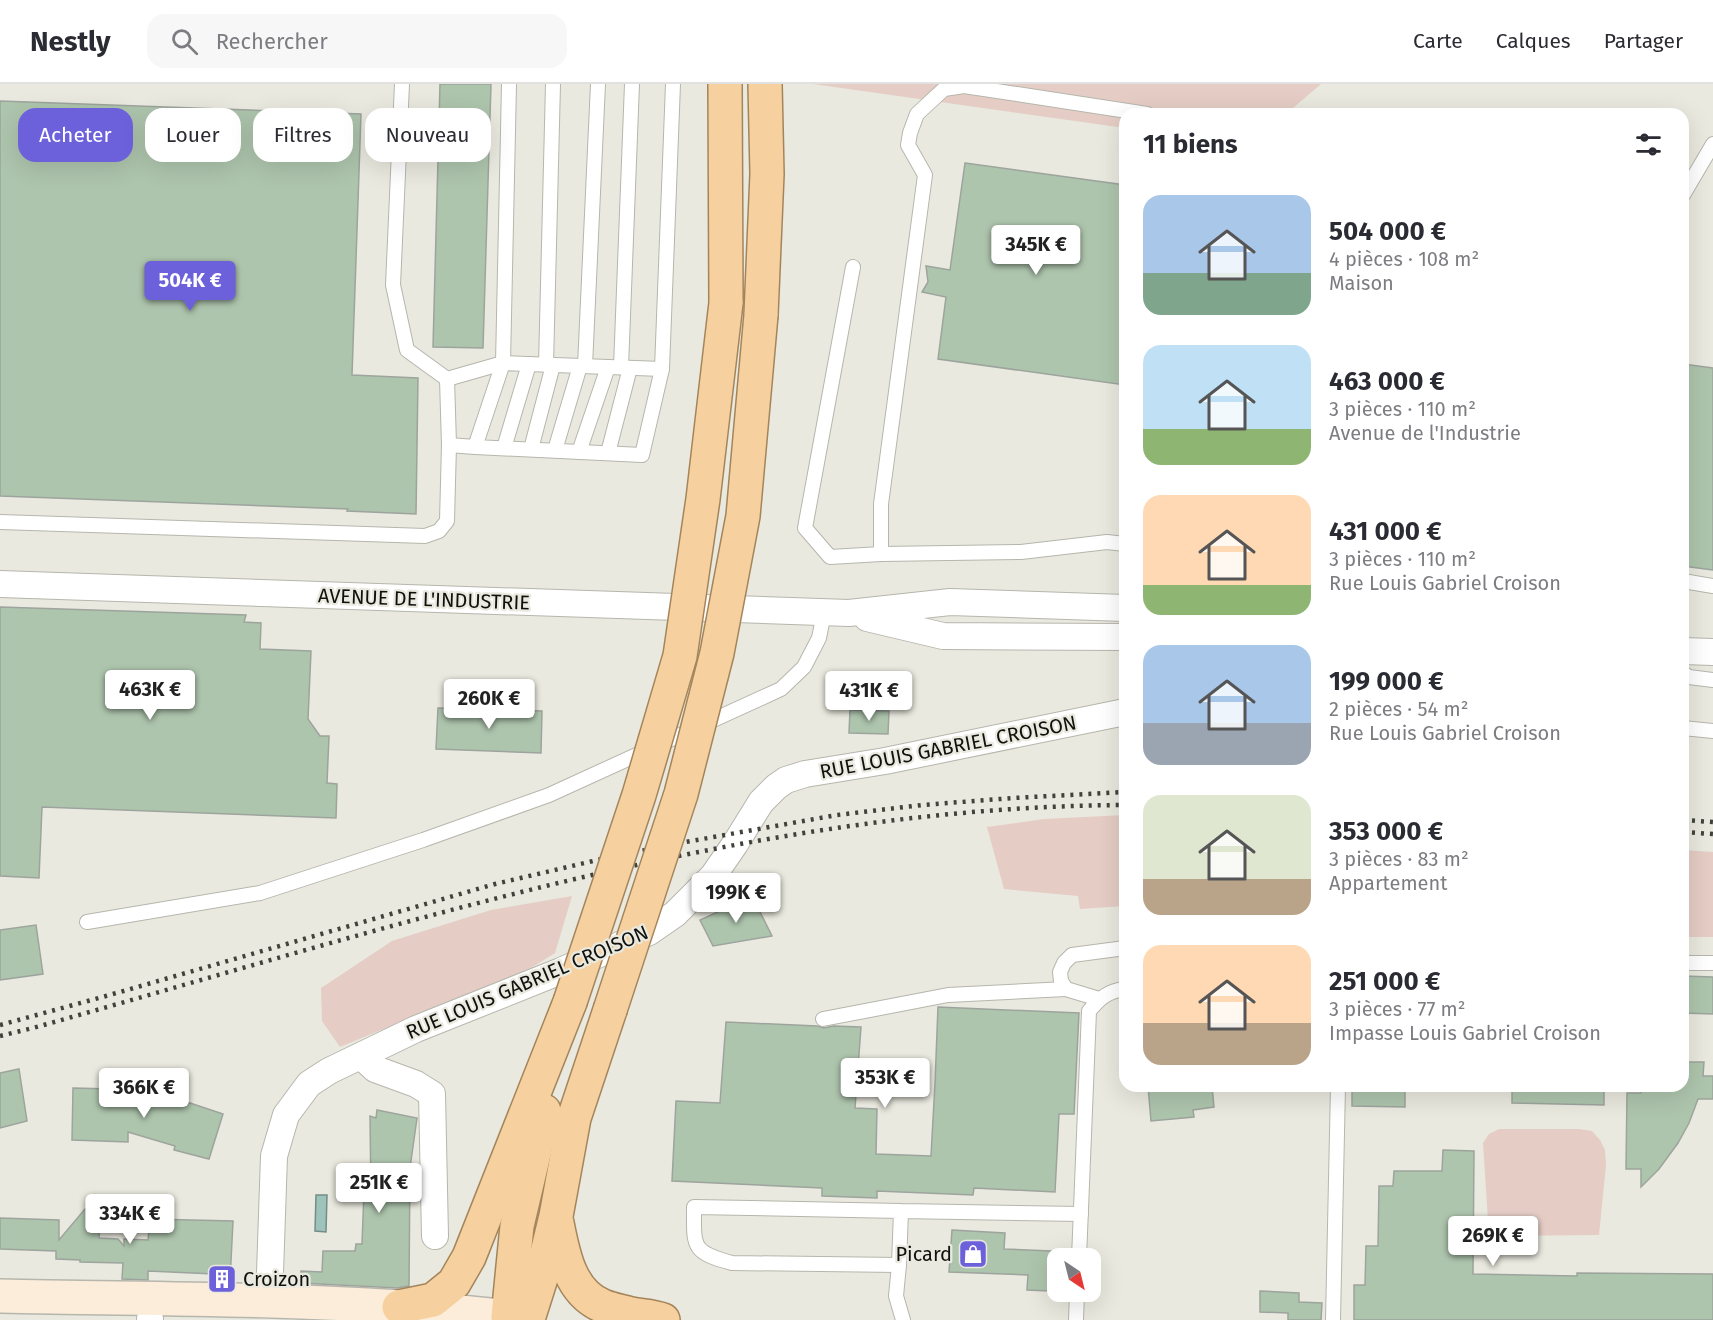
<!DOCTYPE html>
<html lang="fr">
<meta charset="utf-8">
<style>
body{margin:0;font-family:"Fira Sans",sans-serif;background:#f7f7f7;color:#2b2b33;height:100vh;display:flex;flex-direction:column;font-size:22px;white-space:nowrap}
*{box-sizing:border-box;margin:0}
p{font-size:20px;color:#7c7c81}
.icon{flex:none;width:33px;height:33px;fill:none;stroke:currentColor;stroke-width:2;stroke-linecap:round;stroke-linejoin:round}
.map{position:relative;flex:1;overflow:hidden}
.sheet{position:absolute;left:1119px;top:24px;width:570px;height:984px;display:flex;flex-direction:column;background:#fff;border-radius:18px;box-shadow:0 6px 24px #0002}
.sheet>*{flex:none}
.top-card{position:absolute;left:18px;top:24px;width:570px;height:54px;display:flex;gap:12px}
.needle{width:39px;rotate:145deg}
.controls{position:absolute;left:1047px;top:1164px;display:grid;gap:12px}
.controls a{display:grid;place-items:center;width:54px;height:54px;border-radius:12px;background:#fff;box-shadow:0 6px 24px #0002;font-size:30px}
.price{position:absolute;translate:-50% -51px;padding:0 14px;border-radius:6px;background:#fff;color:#222;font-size:20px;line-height:39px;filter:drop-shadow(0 2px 3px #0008)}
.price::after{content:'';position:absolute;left:50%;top:36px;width:18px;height:14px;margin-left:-9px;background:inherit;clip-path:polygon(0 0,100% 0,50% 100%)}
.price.active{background:#6c61db;color:#fff}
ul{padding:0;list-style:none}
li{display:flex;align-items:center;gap:18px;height:150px;padding:0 24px}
li span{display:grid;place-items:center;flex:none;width:168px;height:120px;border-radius:18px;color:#555}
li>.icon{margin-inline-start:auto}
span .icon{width:72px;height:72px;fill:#fffc;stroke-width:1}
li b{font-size:26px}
h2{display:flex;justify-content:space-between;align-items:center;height:72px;padding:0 24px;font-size:26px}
.tag{padding:0 21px;border-radius:18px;background:#fff;box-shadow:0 6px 24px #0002;font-size:21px;line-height:54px}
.tag.active{background:#6c61db;color:#fff}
header{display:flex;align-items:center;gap:36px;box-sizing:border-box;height:84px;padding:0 30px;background:#fff;border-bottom:2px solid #e1e1e2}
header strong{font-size:28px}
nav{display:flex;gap:33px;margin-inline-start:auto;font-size:21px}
.search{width:420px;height:54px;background:#f7f7f7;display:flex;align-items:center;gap:15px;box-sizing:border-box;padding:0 21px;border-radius:18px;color:#7c7c81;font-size:22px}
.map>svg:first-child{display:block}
</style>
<header>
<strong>Nestly</strong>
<div class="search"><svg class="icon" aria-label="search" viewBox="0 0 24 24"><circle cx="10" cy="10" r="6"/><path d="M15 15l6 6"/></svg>Rechercher</div>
<nav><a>Carte</a><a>Calques</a><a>Partager</a></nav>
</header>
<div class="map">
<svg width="1713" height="1236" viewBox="0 0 1713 1236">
<rect width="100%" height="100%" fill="#e9e9df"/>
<g fill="#e5cdc5">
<path d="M813 0H1321L1286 30H1125V44Z"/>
<path d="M1125 731V822L1080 825 1078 812 1004 805 987 743 1044 735Z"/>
<path d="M1683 766 1713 768V853H1683Z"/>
<path d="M572 812 555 869 531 884 340 963 322 937 321 904 392 857 491 826Z"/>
<path d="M1499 1045H1579L1592 1047 1600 1056 1605 1066 1606 1081 1599 1151 1489 1152 1483 1059 1489 1050Z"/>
</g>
<path fill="#9ec3ba" stroke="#738d86" stroke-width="1.5" d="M316 1111H327L326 1148 315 1147Z"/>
<g fill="#aec5ad" stroke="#9da49d" stroke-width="1.5">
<path d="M440 0H491L483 264 433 263Z"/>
<path d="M0 17 361 30 352 291 418 294 416 430 347 427 348 425 0 412Z"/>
<path d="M965 79 1125 101V301L938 275 946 213 922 208 928 198 926 182 950 186Z"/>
<path d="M1683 280 1713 284V486L1683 482Z"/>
<path d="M0 523 246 531 244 538 261 539 260 565 311 567 308 635 320 652H329L327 699 337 700 336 734 42 723 39 794 0 792Z"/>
<path d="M438 624 542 627 541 669 436 665Z"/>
<path d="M850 626 889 627 888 650 849 649Z"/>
<path d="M752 812 772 852 713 862 700 836Z"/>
<path d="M36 841 43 890 0 896V846Z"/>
<path d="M1683 892 1713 893V930L1683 929Z"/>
<path d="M938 923 1079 929 1074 1030H1059L1055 1108 974 1104 973 1111 877 1107V1114L822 1112V1104L672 1097 676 1017 720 1019 726 938 817 942 824 944 833 942 861 943 855 1024 877 1025 876 1070 931 1072 935 999Z"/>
<path d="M1683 978H1704L1703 992H1713V1015H1698L1689 1039 1678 1059 1659 1085 1641 1103V1085H1626L1627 1009H1641V1002H1683Z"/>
<path d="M19 985 27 1037 0 1044V989Z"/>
<path d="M1148 1002H1212L1214 1023 1193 1026 1194 1033 1151 1037Z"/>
<path d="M1352 1002H1405V1023L1352 1022Z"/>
<path d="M1512 1002H1604V1021L1512 1019Z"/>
<path d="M73 1004 151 1006 152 1005 188 1014 187 1018 223 1030 209 1075 174 1066 175 1062 128 1048V1058L72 1056Z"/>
<path d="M377 1026 417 1034 410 1084 409 1202 397 1204 300 1199 301 1187 322 1188 323 1167H355L356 1160H362L364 1108 371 1109 370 1032 376 1034Z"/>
<path d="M1443 1066 1474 1067 1473 1190 1577 1192V1189L1713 1190V1236H1354V1201H1365L1366 1162H1378L1379 1102H1393L1394 1087H1442Z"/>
<path d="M85 1125H95L100 1131 99 1154 118 1155 124 1162V1155L148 1156 150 1135 233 1137 230 1197H213L214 1190 148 1187V1196L122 1195 123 1179 80 1178V1176L56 1175V1167L0 1165V1134L59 1136V1156Z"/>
<path d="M952 1146 1005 1149 1004 1165 1051 1167 1049 1207 1027 1206 1028 1191 949 1188Z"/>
<path d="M1260 1207 1299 1209V1218L1322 1219 1321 1236H1288V1229L1260 1228Z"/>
</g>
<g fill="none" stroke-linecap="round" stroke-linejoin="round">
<g stroke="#b6b6ad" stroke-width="16">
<g id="service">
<path d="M402 0 393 201 407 266 447 295"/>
<path d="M1683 111 1713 60"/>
<path d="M853 183 805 444 830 473 881 470"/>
<path d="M546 281 553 0"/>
<path d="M585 282 598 0"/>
<path d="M621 283 632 0"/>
<path d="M662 285 673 0"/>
<path d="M447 295 503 279 509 0"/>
<path d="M449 361 475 363 642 371 662 285 503 279 475 363"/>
<path d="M504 364 529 280"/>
<path d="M531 365 553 281"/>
<path d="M555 366 580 282"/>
<path d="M579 368 608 283"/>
<path d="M608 369 630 284"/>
<path d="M0 438 425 452 439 447 447 437 449 361 447 295"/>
<path d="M1125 460 1107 458 1021 468 881 470V420L925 91 908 61 910 49 917 30 944 5 964 2 1147 30"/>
<path d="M1683 497 1713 502"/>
<path d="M1683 589 1689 593 1713 596"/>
<path d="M1683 644 1713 647"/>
<path d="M87 838 260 809 423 756 549 711 781 605 804 583 819 554 824 529"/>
<path d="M1683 879H1713"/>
<path d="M1099 915 1066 905 1061 897 1060 888 1064 879 1072 871 1125 864"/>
<path d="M823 935 948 911 1066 905"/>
<path d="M901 1127 694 1123C694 1163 691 1168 732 1179L899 1181 901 1127 1081 1130"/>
<path d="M1079 1174 1089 927C1100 914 1108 907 1125 905"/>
<path d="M899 1181 896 1212 903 1236"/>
<path d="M1076 1236 1077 1208"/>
<path d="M1333 1236 1338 1002"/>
</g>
</g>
<g stroke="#b6b6ad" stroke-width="28">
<g id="minor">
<path d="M0 500 849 529 950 518 1125 524"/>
<path d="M867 534 943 552 1125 553"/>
<path d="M1683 567 1713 568"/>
<path d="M361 972 375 985 416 1000 432 1010 435 1152"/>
<path d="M269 1218 274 1072 286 1031 309 1000 329 987 416 945 561 887 649 848 675 830 713 792 735 760 761 718 776 703 786 696 805 690 885 677 1125 628"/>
<path d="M150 1236V1235"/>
</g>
</g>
<g stroke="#b6b6ad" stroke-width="36">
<path id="secondary" d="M0 1212C169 1216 340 1213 508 1233"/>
</g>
<g stroke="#a4855b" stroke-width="36">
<g id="trunk">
<path d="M725 0 726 219"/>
<path d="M761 231 767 90 765 0"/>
<path d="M557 1139C563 1170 570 1209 603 1222 612 1226 622 1227 631 1230 641 1232 653 1232 663 1236"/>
<path d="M399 1223 433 1216 454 1199 469 1173 570 918"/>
<path d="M508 1233 517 1142 544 1027"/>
<path d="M528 1235 541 1194 556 1132 574 1034 610 926"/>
</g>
</g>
<use href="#service" stroke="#fff" stroke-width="14"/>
<use href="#minor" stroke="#fff" stroke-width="26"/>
<use href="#secondary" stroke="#fcedda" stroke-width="33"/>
<use href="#trunk" stroke="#f6d09e" stroke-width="33"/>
<g stroke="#42423d" stroke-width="4.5" stroke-dasharray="3 6" stroke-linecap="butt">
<path d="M1683 736 1713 738"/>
<path d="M1683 748 1713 750"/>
<path d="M0 941 106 912 495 800 606 774 680 759 837 731 922 721 1013 714 1125 708"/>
<path d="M0 952 33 944C390 844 749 723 1125 721"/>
</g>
<g stroke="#a4855b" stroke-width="36" stroke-linecap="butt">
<g id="trunk-bridge">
<path d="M570 918 639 711 680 572 703 415 726 219"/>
<path d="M610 926 681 710 717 569 743 432 761 231"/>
</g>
</g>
<use href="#trunk-bridge" stroke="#f6d09e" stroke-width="33"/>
</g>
<defs>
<g id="shop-square" transform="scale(1.5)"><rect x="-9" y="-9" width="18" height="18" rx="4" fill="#6c61db" stroke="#e9e9df"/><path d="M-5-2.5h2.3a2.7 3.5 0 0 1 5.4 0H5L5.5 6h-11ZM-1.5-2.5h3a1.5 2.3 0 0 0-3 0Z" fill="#fff"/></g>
<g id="building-square" transform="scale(1.5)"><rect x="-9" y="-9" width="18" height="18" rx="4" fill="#6c61db" stroke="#e9e9df"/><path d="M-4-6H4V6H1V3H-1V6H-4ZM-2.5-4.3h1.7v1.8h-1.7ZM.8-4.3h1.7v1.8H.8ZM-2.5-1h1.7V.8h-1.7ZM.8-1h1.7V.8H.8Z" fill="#fff"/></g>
</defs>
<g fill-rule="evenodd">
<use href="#shop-square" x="973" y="1170"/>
<use href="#building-square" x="222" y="1195"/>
</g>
<g text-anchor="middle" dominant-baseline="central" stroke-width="4.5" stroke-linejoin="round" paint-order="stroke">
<g font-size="20" fill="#10100d" stroke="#e9e9df">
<text transform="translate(424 515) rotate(2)">AVENUE DE L'INDUSTRIE</text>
<text transform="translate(948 663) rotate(-11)">RUE LOUIS GABRIEL CROISON</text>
<text transform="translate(527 898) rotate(-23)">RUE LOUIS GABRIEL CROISON</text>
</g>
<g font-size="20" fill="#10100d" stroke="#e9e9df" text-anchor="end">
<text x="952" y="1170">Picard</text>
<text x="243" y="1195" text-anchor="start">Croizon</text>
</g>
</g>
</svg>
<div class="controls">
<a><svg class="needle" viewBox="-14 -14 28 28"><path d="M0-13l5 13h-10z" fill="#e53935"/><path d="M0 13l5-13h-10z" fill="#7c7c81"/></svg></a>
</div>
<b class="price" style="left:1036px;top:192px">345K €</b>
<b class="price active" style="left:190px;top:228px">504K €</b>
<b class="price" style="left:150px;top:637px">463K €</b>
<b class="price" style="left:869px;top:638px">431K €</b>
<b class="price" style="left:489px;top:646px">260K €</b>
<b class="price" style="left:736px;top:840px">199K €</b>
<b class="price" style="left:885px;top:1025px">353K €</b>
<b class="price" style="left:144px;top:1035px">366K €</b>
<b class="price" style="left:379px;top:1130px">251K €</b>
<b class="price" style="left:130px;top:1161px">334K €</b>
<b class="price" style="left:1493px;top:1183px">269K €</b>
<div class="top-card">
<a class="tag active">Acheter</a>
<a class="tag">Louer</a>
<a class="tag">Filtres</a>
<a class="tag">Nouveau</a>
</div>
<section class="sheet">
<h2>11 biens<svg class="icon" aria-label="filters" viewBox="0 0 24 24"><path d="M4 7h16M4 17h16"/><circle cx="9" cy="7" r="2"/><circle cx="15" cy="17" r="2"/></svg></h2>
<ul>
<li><span style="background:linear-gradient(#a9c7e8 65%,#7fa58c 0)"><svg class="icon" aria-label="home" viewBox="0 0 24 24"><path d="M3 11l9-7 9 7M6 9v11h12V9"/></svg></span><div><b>504 000 €</b><p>4 pièces · 108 m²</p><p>Maison</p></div></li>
<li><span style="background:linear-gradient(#bfe0f5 70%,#8fb573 0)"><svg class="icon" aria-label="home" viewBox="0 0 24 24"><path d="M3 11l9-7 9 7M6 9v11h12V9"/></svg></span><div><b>463 000 €</b><p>3 pièces · 110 m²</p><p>Avenue de l'Industrie</p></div></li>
<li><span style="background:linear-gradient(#ffd9b3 75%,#8fb573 0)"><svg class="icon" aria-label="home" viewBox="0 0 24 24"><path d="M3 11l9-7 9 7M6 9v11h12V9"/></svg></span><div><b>431 000 €</b><p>3 pièces · 110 m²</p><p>Rue Louis Gabriel Croison</p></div></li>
<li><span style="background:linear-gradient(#a9c7e8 65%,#9aa5b1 0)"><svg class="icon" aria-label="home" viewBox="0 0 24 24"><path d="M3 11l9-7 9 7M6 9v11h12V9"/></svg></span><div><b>199 000 €</b><p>2 pièces · 54 m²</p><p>Rue Louis Gabriel Croison</p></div></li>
<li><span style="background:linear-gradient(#dfe7d0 70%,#b9a48a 0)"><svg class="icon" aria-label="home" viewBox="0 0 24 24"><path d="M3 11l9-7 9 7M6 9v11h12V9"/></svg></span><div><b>353 000 €</b><p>3 pièces · 83 m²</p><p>Appartement</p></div></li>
<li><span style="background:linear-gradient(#ffd9b3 65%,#b9a48a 0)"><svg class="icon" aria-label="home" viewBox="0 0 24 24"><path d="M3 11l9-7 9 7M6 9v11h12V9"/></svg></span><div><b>251 000 €</b><p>3 pièces · 77 m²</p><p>Impasse Louis Gabriel Croison</p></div></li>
</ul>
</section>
</div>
